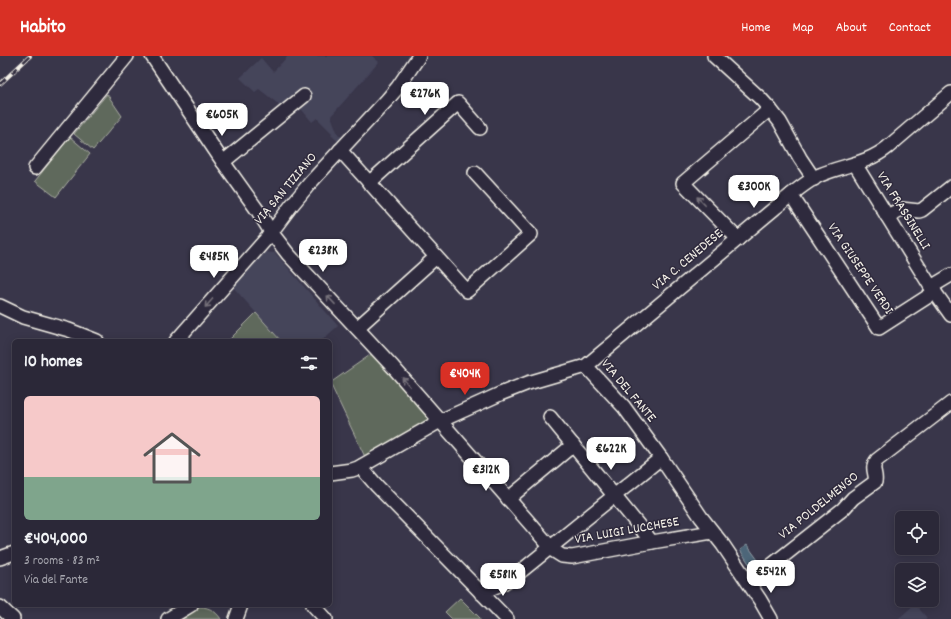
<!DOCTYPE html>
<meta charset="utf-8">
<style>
body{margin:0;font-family:Dekko,sans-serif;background:#333040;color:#f1f3f6;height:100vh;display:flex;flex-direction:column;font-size:15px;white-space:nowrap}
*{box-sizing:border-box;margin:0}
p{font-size:13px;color:#a6a6ae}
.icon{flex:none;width:22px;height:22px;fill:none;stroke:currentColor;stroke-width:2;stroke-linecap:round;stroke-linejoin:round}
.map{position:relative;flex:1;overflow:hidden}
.panel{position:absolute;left:12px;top:283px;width:320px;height:268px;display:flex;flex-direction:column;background:#2b2838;border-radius:6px;box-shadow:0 2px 10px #0003,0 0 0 1px #474453}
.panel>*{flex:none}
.tools{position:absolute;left:895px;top:455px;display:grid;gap:8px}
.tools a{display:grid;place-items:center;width:44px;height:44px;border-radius:6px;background:#2b2838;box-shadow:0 2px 10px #0003,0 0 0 1px #474453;font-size:20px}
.price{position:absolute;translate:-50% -34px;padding:0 9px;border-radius:8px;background:#fff;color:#222;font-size:13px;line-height:26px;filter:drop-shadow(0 1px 2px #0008)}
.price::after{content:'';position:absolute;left:50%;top:24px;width:12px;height:9px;margin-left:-6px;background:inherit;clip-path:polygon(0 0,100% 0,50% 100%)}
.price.current{background:#d93025;color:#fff}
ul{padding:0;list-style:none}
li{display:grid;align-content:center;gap:8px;height:212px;padding:0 12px}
li span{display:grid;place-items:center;height:124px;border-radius:6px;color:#555}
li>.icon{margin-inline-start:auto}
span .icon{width:72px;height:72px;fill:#fffc;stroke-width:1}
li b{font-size:17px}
h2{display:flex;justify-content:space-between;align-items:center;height:48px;padding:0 12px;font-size:17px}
header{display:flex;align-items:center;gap:24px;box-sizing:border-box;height:56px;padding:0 20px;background:#d93025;color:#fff}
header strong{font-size:19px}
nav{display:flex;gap:22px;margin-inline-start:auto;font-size:14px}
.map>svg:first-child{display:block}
</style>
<header>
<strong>Habito</strong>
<nav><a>Home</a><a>Map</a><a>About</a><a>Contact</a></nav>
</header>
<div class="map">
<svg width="951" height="563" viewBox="0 0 951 563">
<rect width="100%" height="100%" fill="#39364a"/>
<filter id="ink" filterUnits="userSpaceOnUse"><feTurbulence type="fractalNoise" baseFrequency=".025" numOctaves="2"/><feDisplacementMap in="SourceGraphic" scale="8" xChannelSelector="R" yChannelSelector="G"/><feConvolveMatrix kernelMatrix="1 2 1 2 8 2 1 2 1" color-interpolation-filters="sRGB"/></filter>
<g filter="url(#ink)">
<g fill="#45445a">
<path d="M288 0H372L379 6 331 60 338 78 345 84 341 88 331 79 332 77 317 62 312 66 293 43 282 51 259 33 255 36 240 22 261 2 273 16Z"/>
<path d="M264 196 275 197 338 270 321 285H281L233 231Z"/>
<path d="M915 548 927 562 925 563H898Z"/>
</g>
<g fill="#5f695c" stroke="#aaada2">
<path d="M107 38 122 60 93 94 74 78Z"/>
<path d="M70 81 90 98 56 141 35 125Z"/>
<path d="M256 257 281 285H228Z"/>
<path d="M373 297 427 359 428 364 425 367 366 403 330 327Z"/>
<path d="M460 542 481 563H452L445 556Z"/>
<path d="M196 551C207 550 215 554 221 563H176Z"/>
</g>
<path fill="#4e6679" stroke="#909ea5" d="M747 489 758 504 750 509 740 494Z"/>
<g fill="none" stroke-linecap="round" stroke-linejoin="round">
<g stroke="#f4f1e8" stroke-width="16">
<g id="minor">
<path d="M152 0 223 106 258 155 271 176 288 198 393 311 554 495 562 500 572 501 652 486 712 476"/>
<path d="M714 0 760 42 770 53 780 66 800 102 814 123"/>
<path d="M340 94 467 235 531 178 475 117"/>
<path d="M223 106 304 40"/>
<path d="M855 108 931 231 951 259"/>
<path d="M35 112 127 0"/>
<path d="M369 127 458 47 480 72"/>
<path d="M791 139 879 272 935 236"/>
<path d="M887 160 901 153 919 155 922 154 951 131"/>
<path d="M738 183 683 127 770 53"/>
<path d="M931 231 951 219"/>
<path d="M0 250 23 261 69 274 97 285"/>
<path d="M357 272 436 201"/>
<path d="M176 285 267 182 291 150 310 127 345 89 387 44 398 31 419 0"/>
<path d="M586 310 624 351 661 402 701 461 723 489 760 544 771 563"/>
<path d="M550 361 652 486"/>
<path d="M362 410 365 416 377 430 507 563"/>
<path d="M330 417 352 414 358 412 440 365 500 338 528 327 586 310 775 152C789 141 803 127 820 119 844 109 867 108 888 91L951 37"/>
<path d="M508 443 573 389"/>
<path d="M0 502 14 497"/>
<path d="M749 527 843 453 853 442 875 426C877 417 870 413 877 404L951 347"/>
<path d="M481 537 503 527 520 516 661 402"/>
<path d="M313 549 326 563"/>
<path d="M0 551 13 563"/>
<path d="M168 563 191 549"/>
<path d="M236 563 241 549"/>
</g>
</g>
<use href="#minor" stroke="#2f2a3d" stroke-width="13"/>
<g stroke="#f4f1e8" stroke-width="4">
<path id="rail" d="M0 28 30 0"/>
</g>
<use href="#rail" stroke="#2f2a3d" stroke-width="2.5" stroke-dasharray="8" stroke-linecap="butt"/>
</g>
<defs><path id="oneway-shaft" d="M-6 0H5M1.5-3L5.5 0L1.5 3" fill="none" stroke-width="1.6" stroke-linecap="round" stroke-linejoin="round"/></defs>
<g stroke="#747079">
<use href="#oneway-shaft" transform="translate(701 145) rotate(-134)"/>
<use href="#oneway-shaft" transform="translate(331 244) rotate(-133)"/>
<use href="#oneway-shaft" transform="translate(209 247) rotate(132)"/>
<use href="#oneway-shaft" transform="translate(406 326) rotate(-132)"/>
</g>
</g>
<g text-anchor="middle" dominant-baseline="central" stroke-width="3" stroke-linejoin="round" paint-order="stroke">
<g font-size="14" fill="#f4f1e8" stroke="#2f2a3d">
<text transform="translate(286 133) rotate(-50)">VIA SAN TIZIANO</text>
<text transform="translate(903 155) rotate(58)">VIA FRASSINELLI</text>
<text transform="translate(688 204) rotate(-40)">VIA C. CENEDESE</text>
<text transform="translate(860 213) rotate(56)">VIA GIUSEPPE VERDI</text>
<text transform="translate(628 335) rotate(50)">VIA DEL FANTE</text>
<text transform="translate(819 450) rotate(-39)">VIA POLDELMENGO</text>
<text transform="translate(627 475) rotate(-10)">VIA LUIGI LUCCHESE</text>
</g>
</g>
</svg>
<div class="tools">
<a><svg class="icon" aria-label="locate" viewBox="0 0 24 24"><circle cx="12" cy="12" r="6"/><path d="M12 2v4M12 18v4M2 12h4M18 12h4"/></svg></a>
<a><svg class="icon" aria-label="layers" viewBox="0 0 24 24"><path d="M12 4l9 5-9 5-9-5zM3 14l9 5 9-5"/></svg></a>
</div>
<b class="price" style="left:425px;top:60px">€276K</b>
<b class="price" style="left:222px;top:81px">€605K</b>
<b class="price" style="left:754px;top:153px">€300K</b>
<b class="price" style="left:323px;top:217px">€238K</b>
<b class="price" style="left:214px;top:223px">€485K</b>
<b class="price current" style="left:465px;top:340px">€404K</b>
<b class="price" style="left:611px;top:415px">€622K</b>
<b class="price" style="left:486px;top:436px">€312K</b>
<b class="price" style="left:771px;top:538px">€542K</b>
<b class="price" style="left:503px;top:541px">€581K</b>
<section class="panel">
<h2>10 homes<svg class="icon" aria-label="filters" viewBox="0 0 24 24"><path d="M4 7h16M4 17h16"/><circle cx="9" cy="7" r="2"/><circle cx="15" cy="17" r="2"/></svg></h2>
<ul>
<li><span style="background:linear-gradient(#f6c9c9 65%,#7fa58c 0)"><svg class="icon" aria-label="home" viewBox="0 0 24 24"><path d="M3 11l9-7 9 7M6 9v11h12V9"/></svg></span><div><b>€404,000</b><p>3 rooms · 83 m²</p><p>Via del Fante</p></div></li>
</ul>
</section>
</div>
